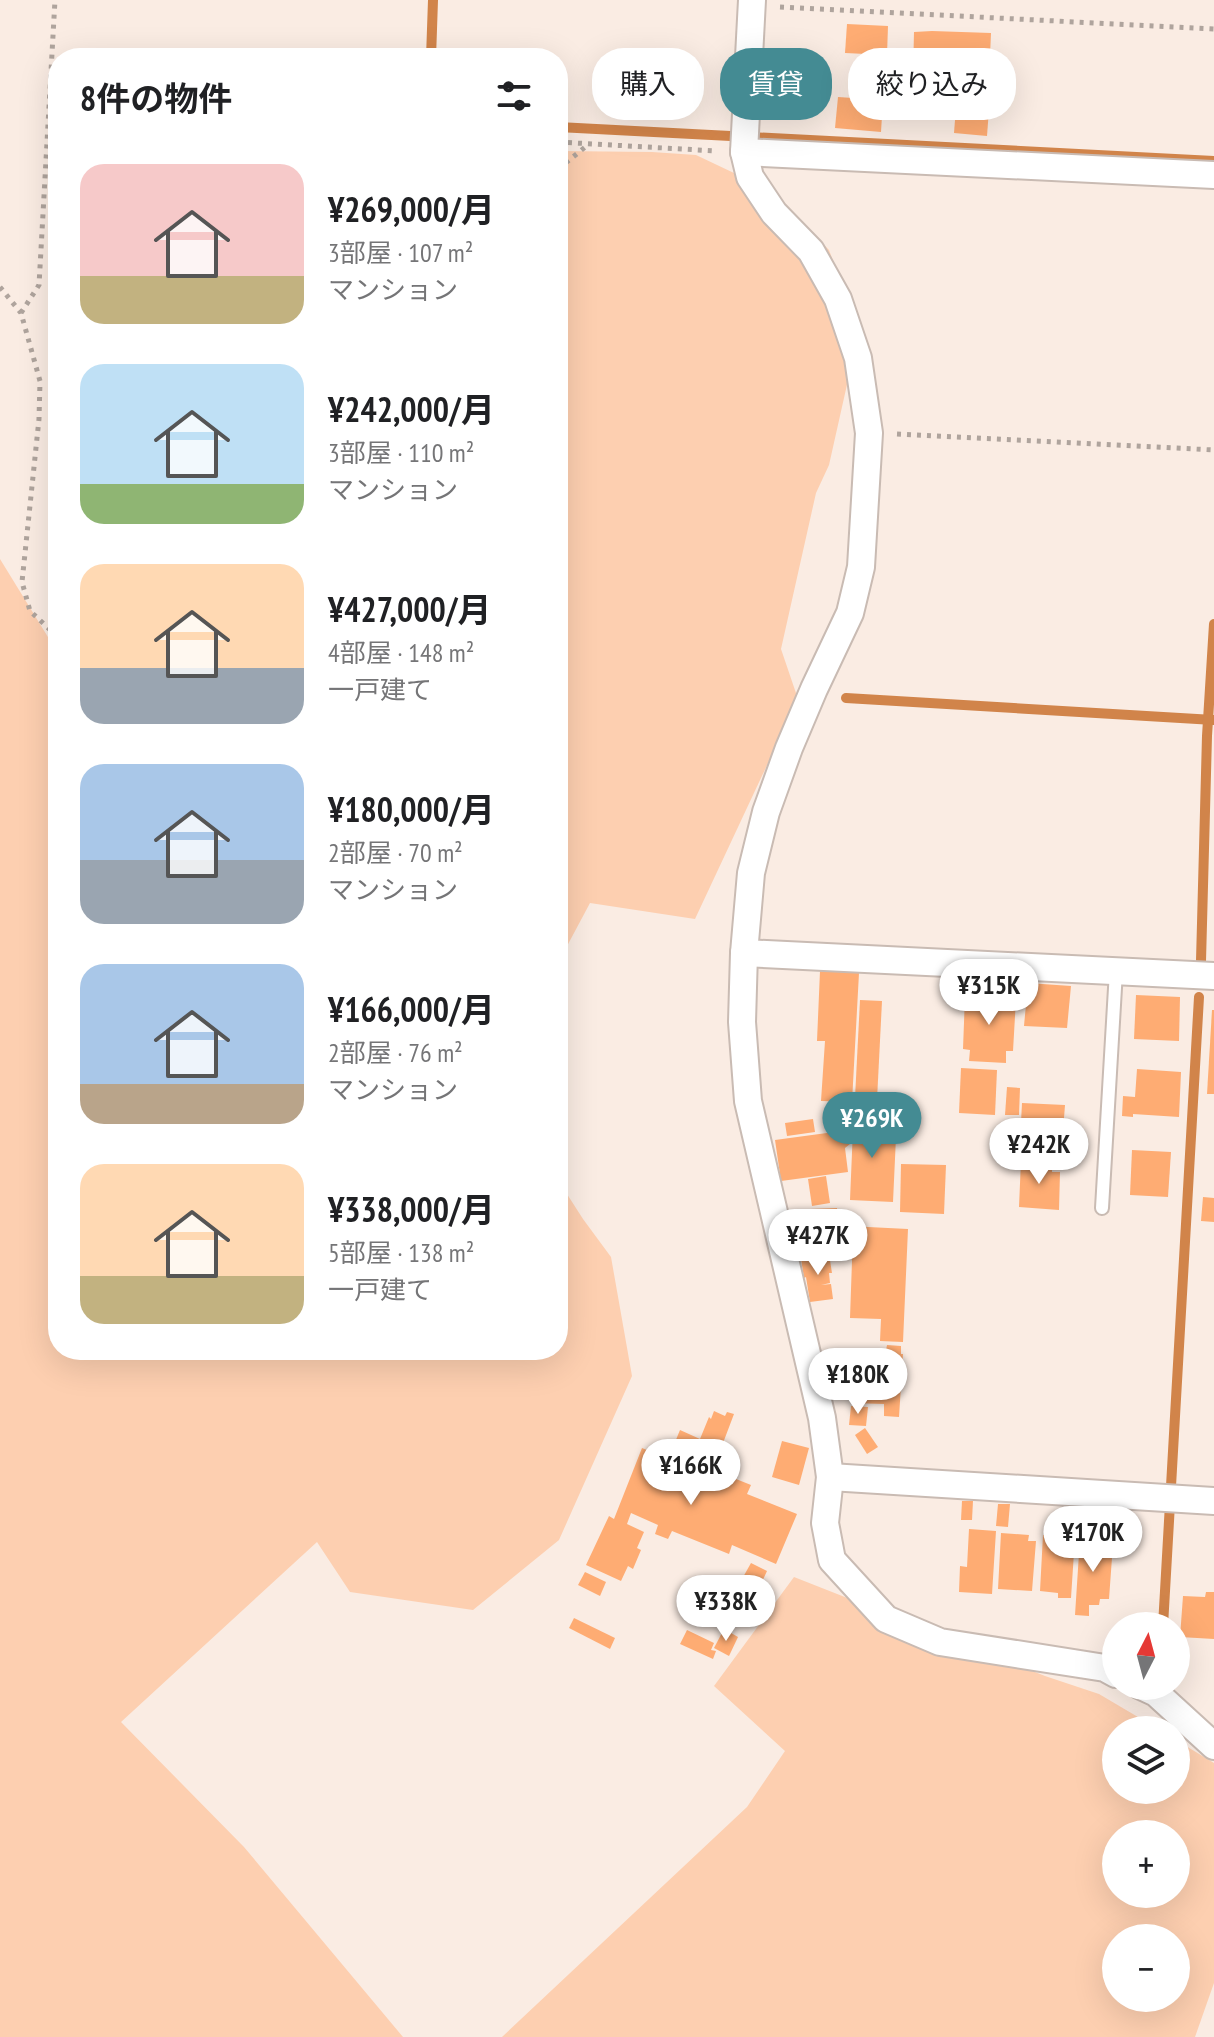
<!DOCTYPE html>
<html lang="ja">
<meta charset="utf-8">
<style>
body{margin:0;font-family:"PT Sans Narrow","Noto Sans JP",sans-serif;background:#f2f2f2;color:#202124;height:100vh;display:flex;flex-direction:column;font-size:30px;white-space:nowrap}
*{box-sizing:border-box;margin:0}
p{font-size:26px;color:#757577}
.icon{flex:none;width:44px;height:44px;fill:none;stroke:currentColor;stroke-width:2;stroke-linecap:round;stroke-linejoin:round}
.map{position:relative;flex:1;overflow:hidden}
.details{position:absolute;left:48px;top:48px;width:520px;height:1312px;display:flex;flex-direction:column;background:#fff;border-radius:32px;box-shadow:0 8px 32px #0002}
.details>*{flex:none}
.hud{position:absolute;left:592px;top:48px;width:502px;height:72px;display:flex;gap:16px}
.needle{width:52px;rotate:6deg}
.controls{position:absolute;left:1102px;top:1612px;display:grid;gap:16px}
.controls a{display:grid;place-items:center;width:88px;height:88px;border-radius:50%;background:#fff;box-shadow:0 8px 32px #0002;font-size:40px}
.price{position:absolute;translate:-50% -68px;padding:0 18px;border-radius:28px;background:#fff;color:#222;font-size:26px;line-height:52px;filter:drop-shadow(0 2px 4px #0008)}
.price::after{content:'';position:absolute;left:50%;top:48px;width:24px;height:18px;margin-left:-12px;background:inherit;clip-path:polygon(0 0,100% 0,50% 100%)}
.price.current{background:#448b93;color:#fff}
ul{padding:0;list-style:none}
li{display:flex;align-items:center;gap:24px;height:200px;padding:0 32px}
li span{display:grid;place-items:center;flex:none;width:224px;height:160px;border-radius:24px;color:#555}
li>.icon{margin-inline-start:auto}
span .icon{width:96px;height:96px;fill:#fffc;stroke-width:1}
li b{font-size:34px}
h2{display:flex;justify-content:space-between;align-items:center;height:96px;padding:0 32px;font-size:34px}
.tag{padding:0 28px;border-radius:32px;background:#fff;box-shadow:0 8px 32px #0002;font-size:28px;line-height:72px}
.tag.current{background:#448b93;color:#fff}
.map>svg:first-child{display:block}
</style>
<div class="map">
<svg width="1214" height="2037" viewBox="0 0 1214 2037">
<rect width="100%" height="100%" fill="#faece3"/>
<g fill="#fdcfb0" fill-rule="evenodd">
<path d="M558 151 652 152 696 155 774 192 829 250 859 331 829 465 816 493 781 649 798 699 695 919 590 903 558 963Z"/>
<path d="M0 559 51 642 58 643V1350H558V1180L583 1219 611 1257 632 1376 559 1540 473 1610 350 1592 317 1542 121 1722 244 1847 403 2037H0Z"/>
<path d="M794 1577 1045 1676 1099 1694 1160 1730H1116V1790H1176V1740L1214 1763V1983L1195 2037H502L747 1807 785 1751 714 1686ZM1116 1834H1176V1894H1116ZM1116 1938H1176V1998H1116Z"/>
</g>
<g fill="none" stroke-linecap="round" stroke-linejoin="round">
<g stroke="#d1844a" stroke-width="10">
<path d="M431 58 433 0"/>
<path d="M558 127 1214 161"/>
<path d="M846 698 1214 720"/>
<path d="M1201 961 1207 736 1214 624"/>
<path d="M1163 1626 1199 997"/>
</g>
</g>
<g fill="#feac73">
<path d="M847 24 888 26 887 55 845 53Z"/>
<path d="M932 31 991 33 989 80 971 79V67L931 66V75L913 74 914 32Z"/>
<path d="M958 81 991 83 987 136 954 133Z"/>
<path d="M838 97 883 100 881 132 835 128Z"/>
<path d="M820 971 859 973 852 1102 821 1101 825 1041H817Z"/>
<path d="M1028 983 1071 986 1067 1028 1024 1026Z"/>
<path d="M981 991 999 992V998L1016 999 1013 1051H1006V1063L969 1061 970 1050 963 1049 965 996 981 997Z"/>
<path d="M1136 995 1180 997 1179 1041 1134 1039Z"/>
<path d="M860 1000 882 1001 877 1100 855 1098Z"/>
<path d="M1212 1010H1214V1094H1207Z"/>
<path d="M961 1068 997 1070 995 1115 959 1113Z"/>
<path d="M1137 1069 1181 1072 1179 1117 1133 1114V1117L1122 1116 1123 1096 1135 1097Z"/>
<path d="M1007 1087 1020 1088 1019 1115H1005Z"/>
<path d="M1022 1103 1065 1105 1062 1144 1020 1142Z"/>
<path d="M854 1105 862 1106 861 1113 882 1114 881 1136 896 1137 893 1202 850 1200Z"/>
<path d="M813 1119 815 1132 787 1136 785 1123Z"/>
<path d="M849 1130 850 1144 845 1148 848 1172 781 1181 775 1140Z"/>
<path d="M1132 1150 1171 1152 1168 1197 1130 1195Z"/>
<path d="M1021 1160 1052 1162V1172H1060L1059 1210 1019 1207Z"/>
<path d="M901 1164 946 1165 944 1214 900 1212Z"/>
<path d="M826 1176 830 1203 812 1206 808 1179Z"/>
<path d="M1203 1197 1214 1198V1222L1201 1221Z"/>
<path d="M837 1208 838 1248 811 1249 810 1209Z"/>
<path d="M848 1226 908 1229 903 1342 880 1341 881 1319 850 1318 852 1261Z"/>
<path d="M829 1254 832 1273H829L830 1283 821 1285 831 1284 833 1299 810 1302 806 1277 804 1278 801 1259Z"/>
<path d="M887 1345 901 1346V1354H903L899 1417 884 1416V1404L851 1403 854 1356 869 1357V1349L886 1350Z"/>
<path d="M826 1359H845L844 1396 825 1395Z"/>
<path d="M851 1406 868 1407 866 1426 849 1425Z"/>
<path d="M714 1411 725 1416 727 1412 734 1414 720 1451 698 1443 691 1461 751 1485 747 1494 797 1514 776 1564 732 1545 729 1554 672 1531 668 1539 655 1534 658 1525 631 1513 627 1524 644 1532 637 1548 641 1550 633 1569 628 1566 621 1581 586 1565 609 1516 614 1519 642 1448 676 1462 681 1450 673 1447 680 1430 700 1439 709 1417 711 1419Z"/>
<path d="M865 1428 878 1447 867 1454 855 1435Z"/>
<path d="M782 1441 809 1448 799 1485 772 1477Z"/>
<path d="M962 1501H973L972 1520H961Z"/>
<path d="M998 1504H1010L1008 1527 996 1526Z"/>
<path d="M1060 1508H1075L1073 1531H1059Z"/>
<path d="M969 1529 996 1531 992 1594 959 1592 960 1566 967 1567Z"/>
<path d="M1001 1533 1029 1535 1028 1541H1036L1032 1591 998 1589Z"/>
<path d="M1043 1535 1075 1537 1071 1598H1058V1593L1040 1591Z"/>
<path d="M1080 1538 1104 1540V1544H1113L1109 1599H1100L1099 1605H1089V1616L1075 1615Z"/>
<path d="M751 1563 767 1571 759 1588 742 1579Z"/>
<path d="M585 1572 606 1582 600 1596 578 1585Z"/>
<path d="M743 1586 759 1594 747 1618 730 1610Z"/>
<path d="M1206 1592H1214V1639L1180 1637 1183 1596 1205 1597Z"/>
<path d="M574 1618 615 1638 610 1649 569 1628Z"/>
<path d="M724 1629 738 1637 729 1656 714 1648Z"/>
<path d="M687 1630 714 1643 711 1650 716 1651 713 1659 680 1644Z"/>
</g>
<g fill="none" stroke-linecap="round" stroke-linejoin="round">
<g stroke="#c9bbb3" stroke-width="16">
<path id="service" d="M1102 1208 1116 971"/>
</g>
<g stroke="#c9bbb3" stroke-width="30">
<g id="minor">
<path d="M752 0 744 152 750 177 774 213 811 251 838 299 858 358 869 433 861 567 850 613 814 689 789 748 766 812 751 873 744 953 742 1022 748 1101 822 1418 830 1477 825 1523 832 1560 886 1619 940 1642 1105 1668 1116 1674"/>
<path d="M744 152 1214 175"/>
<path d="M744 953 1214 976"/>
<path d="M830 1477 1214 1501"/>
<path d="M1141 1686 1156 1693 1214 1746"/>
</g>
</g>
<g stroke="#afa49d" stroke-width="5" stroke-dasharray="4 6" stroke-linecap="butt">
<path d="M780 7 1214 29"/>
<path d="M50 115H58"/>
<path d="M558 142 717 151"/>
<path d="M558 169 589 144"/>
<path d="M0 287 21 313 40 381 39 419 22 582 30 611 58 637"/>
<path d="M21 313 39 285 55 0"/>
<path d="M897 434 1214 450"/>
</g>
<use href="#service" stroke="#fff" stroke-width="12"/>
<use href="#minor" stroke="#fff" stroke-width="26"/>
</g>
</svg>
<div class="controls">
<a><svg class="needle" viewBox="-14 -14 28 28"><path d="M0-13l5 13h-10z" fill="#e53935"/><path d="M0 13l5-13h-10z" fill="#757577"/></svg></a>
<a><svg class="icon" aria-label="layers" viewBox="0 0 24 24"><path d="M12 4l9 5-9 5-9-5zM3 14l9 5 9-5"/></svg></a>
<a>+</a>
<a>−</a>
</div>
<b class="price" style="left:989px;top:1027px">¥315K</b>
<b class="price current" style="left:872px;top:1160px">¥269K</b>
<b class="price" style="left:1039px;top:1186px">¥242K</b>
<b class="price" style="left:818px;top:1277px">¥427K</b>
<b class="price" style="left:858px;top:1416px">¥180K</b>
<b class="price" style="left:691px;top:1507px">¥166K</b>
<b class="price" style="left:1093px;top:1574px">¥170K</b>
<b class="price" style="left:726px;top:1643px">¥338K</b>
<div class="hud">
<a class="tag">購入</a>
<a class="tag current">賃貸</a>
<a class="tag">絞り込み</a>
</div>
<section class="details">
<h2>8件の物件<svg class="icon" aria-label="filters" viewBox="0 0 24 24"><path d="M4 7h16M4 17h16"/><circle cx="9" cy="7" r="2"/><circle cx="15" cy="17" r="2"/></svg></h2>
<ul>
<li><span style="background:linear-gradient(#f6c9c9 70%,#c2b280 0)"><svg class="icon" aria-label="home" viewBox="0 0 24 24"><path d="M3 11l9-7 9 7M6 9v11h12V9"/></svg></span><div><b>¥269,000/月</b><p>3部屋 · 107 m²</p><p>マンション</p></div></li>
<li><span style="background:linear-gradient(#bfe0f5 75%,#8fb573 0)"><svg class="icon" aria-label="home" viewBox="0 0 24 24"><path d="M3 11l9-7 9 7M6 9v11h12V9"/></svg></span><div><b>¥242,000/月</b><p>3部屋 · 110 m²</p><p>マンション</p></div></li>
<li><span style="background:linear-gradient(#ffd9b3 65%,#9aa5b1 0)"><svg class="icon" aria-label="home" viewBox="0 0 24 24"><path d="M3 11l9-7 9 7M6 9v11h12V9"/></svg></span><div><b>¥427,000/月</b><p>4部屋 · 148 m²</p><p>一戸建て</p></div></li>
<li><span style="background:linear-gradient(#a9c7e8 60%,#9aa5b1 0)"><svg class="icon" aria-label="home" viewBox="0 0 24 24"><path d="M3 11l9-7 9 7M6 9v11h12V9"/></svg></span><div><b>¥180,000/月</b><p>2部屋 · 70 m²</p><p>マンション</p></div></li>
<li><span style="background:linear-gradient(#a9c7e8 75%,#b9a48a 0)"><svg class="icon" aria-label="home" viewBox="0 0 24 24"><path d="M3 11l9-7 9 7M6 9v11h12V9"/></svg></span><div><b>¥166,000/月</b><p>2部屋 · 76 m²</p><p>マンション</p></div></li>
<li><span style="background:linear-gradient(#ffd9b3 70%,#c2b280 0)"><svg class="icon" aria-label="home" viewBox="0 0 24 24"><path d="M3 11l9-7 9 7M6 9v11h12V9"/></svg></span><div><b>¥338,000/月</b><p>5部屋 · 138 m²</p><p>一戸建て</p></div></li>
</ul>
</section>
</div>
